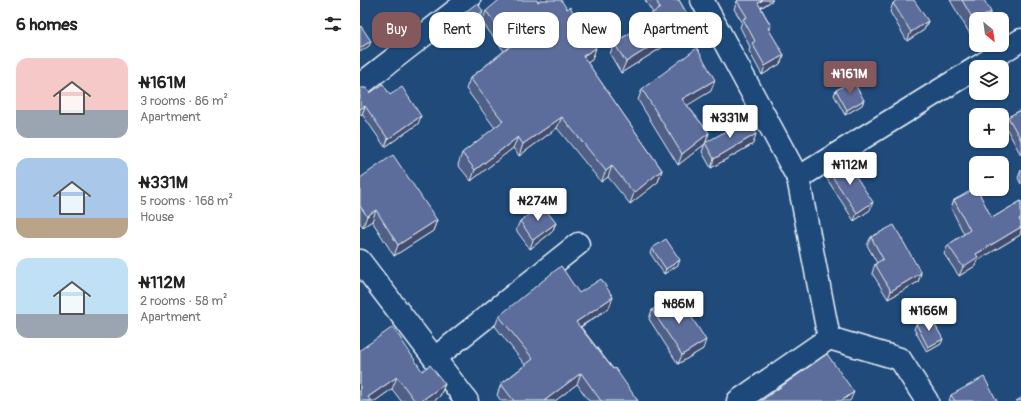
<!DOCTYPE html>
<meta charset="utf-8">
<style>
body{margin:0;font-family:Pangolin,sans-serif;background:#f6f6f6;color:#222;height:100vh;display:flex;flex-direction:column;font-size:15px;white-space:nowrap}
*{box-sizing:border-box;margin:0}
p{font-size:13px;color:#767676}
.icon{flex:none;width:22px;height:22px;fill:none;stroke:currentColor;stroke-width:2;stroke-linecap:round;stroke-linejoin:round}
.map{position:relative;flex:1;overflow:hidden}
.panel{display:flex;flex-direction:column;background:#fff;width:360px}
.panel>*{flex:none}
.guide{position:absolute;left:12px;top:12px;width:380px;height:36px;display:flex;gap:8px}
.needle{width:26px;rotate:151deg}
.buttons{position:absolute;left:609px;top:12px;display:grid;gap:8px}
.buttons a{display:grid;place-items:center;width:40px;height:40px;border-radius:8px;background:#fff;box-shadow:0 1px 3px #0004;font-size:20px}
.price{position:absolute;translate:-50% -34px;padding:0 9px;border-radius:4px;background:#fff;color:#222;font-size:13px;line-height:26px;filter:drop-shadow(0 1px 2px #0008)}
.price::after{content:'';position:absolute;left:50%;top:24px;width:12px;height:9px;margin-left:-6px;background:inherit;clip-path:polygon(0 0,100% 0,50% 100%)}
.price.current{background:#85585c;color:#fff}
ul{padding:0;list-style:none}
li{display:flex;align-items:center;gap:12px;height:100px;padding:0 16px}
li span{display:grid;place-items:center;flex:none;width:112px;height:80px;border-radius:12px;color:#555}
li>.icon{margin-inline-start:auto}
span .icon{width:48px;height:48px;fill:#fffc;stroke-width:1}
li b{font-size:17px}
h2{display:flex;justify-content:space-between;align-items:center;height:48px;padding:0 16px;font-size:17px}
.tag{padding:0 14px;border-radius:12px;background:#fff;box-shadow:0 1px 3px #0004;font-size:14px;line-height:36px}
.tag.current{background:#85585c;color:#fff}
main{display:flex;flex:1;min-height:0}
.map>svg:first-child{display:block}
</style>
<main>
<section class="panel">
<h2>6 homes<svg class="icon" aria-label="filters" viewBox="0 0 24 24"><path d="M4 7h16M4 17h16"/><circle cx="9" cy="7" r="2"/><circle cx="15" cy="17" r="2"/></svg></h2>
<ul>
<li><span style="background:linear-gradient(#f6c9c9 65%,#9aa5b1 0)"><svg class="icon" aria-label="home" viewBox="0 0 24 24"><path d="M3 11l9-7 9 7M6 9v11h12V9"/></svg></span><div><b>₦161M</b><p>3 rooms · 86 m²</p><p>Apartment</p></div></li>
<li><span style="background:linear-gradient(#a9c7e8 75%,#b9a48a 0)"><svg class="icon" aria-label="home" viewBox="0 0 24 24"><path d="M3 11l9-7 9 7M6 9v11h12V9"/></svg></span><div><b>₦331M</b><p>5 rooms · 168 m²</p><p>House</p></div></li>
<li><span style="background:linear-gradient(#bfe0f5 70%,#9aa5b1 0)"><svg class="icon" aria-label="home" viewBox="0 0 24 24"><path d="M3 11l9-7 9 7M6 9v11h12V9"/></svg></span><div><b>₦112M</b><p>2 rooms · 58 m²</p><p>Apartment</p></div></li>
</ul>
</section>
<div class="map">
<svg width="661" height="401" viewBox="0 0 661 401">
<rect width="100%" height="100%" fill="#1f4a7a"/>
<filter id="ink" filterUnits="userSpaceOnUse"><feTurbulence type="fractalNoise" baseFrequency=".025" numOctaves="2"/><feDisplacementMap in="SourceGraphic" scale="8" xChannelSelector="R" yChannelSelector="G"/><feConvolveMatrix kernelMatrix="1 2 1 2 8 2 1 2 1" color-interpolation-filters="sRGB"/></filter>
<g filter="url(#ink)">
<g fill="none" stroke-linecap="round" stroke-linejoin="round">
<g stroke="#e8f1f8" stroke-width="25">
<g id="street">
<path d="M342 0 438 178 469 338 540 359 567 401"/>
<path d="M618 67 661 40"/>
<path d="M0 85 109 0"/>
<path d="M438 178 616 68"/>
<path d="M0 261 107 401"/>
<path d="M75 358 218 244"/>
</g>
</g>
<g stroke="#e8f1f8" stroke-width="25">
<path id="secondary" d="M378 401 469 338"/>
</g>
<use href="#street" stroke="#1f4a7a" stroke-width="22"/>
<use href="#secondary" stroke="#1f4a7a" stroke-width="22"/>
</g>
<g fill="#4f5e86" stroke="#e8f1f8">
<path d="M285 0H319L331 21 327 32 261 73 250 54 254 43 288 22 291 14 293 13Z"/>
<path d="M378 0H413L401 8 411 26 409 31 424 55 420 64 402 75 389 51 390 47 380 27 382 22 374 9 377 1Z"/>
<path d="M590 0H624L610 34Z"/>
<path d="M178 2 232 60 227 62 302 170 298 182 270 204 248 177 241 182 197 128 159 156 153 148 111 181 98 165 102 153 135 128 106 89 110 78 144 51 122 22 126 11Z"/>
<path d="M533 3 568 21 564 30 547 41 530 12Z"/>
<path d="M123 11 120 20 89 44 83 36 86 27Z"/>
<path d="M282 89 351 91 327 105 349 133 345 144 318 165 278 100Z"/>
<path d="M476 90 504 100 502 105 485 115 474 95Z"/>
<path d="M10 93 30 95 58 124 25 147 2 114Z"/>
<path d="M661 110V155L645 126 648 117Z"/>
<path d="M345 143 393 144 351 168 342 152Z"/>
<path d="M467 169 510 210 494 221 465 176Z"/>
<path d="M661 170V184L658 178Z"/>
<path d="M0 178 77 220 73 231 34 256 12 221 3 227 0 223Z"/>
<path d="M594 200 632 218 661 201V231L660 235 617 261 615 266 599 276 584 254 588 245 604 234 591 208Z"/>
<path d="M160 221 196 223 192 232 170 249 156 230Z"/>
<path d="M511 237 561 273 558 282 528 299 512 273 515 264 517 263 507 245Z"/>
<path d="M292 248 318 265 304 274 290 253Z"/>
<path d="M219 293 249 308 221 327 278 401H229L217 384 195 401H141L137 395 141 384 165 365 135 326 139 316Z"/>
<path d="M292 310 343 349 318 364 289 319Z"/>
<path d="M556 324 581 344 567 352 554 329Z"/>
<path d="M0 350 62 371 85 384 80 396 74 401H41L32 389 15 401H0Z"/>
<path d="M591 395 637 401H589Z"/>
</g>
<g fill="#404c6d" stroke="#e8f1f8">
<path d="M403 0H413L395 11 398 3Z"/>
<path d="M123 11 120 20 89 44 92 35Z"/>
<path d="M631 12 628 19H618Z"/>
<path d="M616 20V31L610 34 614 21Z"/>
<path d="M331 21 327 32 261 73 266 62Z"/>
<path d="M568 21 564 30 547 41 551 32Z"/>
<path d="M11 41 9 46 0 52V48Z"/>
<path d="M236 48 232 60 219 68 223 56Z"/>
<path d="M424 55 420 64 402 75 405 66Z"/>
<path d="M355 80 351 91 318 111 322 99Z"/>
<path d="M504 100 502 105 485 115 487 110Z"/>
<path d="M5 106 2 114 0 116V109Z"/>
<path d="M61 116 58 124 25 147 28 139Z"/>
<path d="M202 117 197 128 159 156 163 144Z"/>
<path d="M349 133 345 144 318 165 322 154Z"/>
<path d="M396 134 393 144 351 168 354 159Z"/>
<path d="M158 137 153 148 111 181 115 170Z"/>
<path d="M252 166 248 177 241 182 246 171Z"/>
<path d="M302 170 298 182 270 204 274 193Z"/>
<path d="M513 202 510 210 494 221 497 213Z"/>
<path d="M16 210 12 221 3 227 7 216Z"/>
<path d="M77 220 73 231 34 256 38 245Z"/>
<path d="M196 223 192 232 170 249 173 240Z"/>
<path d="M661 227V231L660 235 617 261 615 266 599 276 603 267 616 254Z"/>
<path d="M320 260 318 265 304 274 306 269Z"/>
<path d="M561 273 558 282 528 299 531 291Z"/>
<path d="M253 297 249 308 212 332 216 322Z"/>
<path d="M583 339 581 344 567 352 568 347Z"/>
<path d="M346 340 343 349 318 364 322 355Z"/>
<path d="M221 373 217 384 195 401H184Z"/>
<path d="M37 377 32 389 15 401H6L8 397Z"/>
<path d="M85 384 80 396 74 401H61Z"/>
<path d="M494 392 490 401H481Z"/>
</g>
<g fill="#5c6d9c" stroke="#e8f1f8">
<path d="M139 0H177L178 2 181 0H201L207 9 210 7 236 48 223 56 302 170 274 193 252 166 246 171 202 117 163 144 158 137 115 170 102 153 143 121 110 78 152 45 126 11Z"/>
<path d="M296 0H319L331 21 266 62 254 43 294 18 291 14 300 8Z"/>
<path d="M378 0H403L398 3 411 26 408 28 424 55 405 66 392 43 395 41 383 19 387 17 377 1Z"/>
<path d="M537 0H554L568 21 551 32 533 3Z"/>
<path d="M602 0H624L631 12 618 19H616V20L614 21Z"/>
<path d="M117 3 123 11 92 35 86 27Z"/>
<path d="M1 26 11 41 0 48V27Z"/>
<path d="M337 48 355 80 322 99 349 133 322 154 282 89Z"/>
<path d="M493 81 504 100 487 110 476 90Z"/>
<path d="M23 84 30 95 42 87 61 116 28 139 5 106 0 109V88H6L10 93Z"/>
<path d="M661 110V140L648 117Z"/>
<path d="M387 119 396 134 354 159 345 143Z"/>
<path d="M33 155 77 220 38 245 16 210 7 216 0 206V178Z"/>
<path d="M484 159 513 202 497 213 467 169Z"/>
<path d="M616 188V189H617L632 218 661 201V218L659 219 661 223V227L616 254 618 257 603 267 588 245 610 230 594 200Z"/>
<path d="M182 205 196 223 173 240 160 221Z"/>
<path d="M534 225 561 273 531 291 515 264 523 259 511 237Z"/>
<path d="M306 239 320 260 306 269 292 248Z"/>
<path d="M201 266 219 293 241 279 253 297 216 322 253 369 255 368 278 401H241L221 373 184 401H154L141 384 173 359 139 316Z"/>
<path d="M317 294 346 340 322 355 292 310Z"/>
<path d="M570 316 583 339 568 347 556 324Z"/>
<path d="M33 327 62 371 70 365 85 384 61 401H55L37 377 8 397 11 401H0V350Z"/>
<path d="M467 354 494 392 481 401H401Z"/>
<path d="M624 377 637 401H595L591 395Z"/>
<path d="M661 398V401H656Z"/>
</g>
</g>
</svg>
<div class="buttons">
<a><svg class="needle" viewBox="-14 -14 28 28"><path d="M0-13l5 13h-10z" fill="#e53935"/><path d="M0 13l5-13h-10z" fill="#767676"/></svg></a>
<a><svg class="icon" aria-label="layers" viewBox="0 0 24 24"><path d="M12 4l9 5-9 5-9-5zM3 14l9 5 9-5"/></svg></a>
<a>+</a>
<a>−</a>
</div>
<b class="price current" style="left:490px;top:95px">₦161M</b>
<b class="price" style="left:370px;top:139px">₦331M</b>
<b class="price" style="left:490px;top:186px">₦112M</b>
<b class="price" style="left:178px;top:222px">₦274M</b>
<b class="price" style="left:319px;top:325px">₦86M</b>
<b class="price" style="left:569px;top:332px">₦166M</b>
<div class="guide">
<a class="tag current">Buy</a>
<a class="tag">Rent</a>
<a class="tag">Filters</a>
<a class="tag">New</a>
<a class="tag">Apartment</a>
</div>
</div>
</main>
